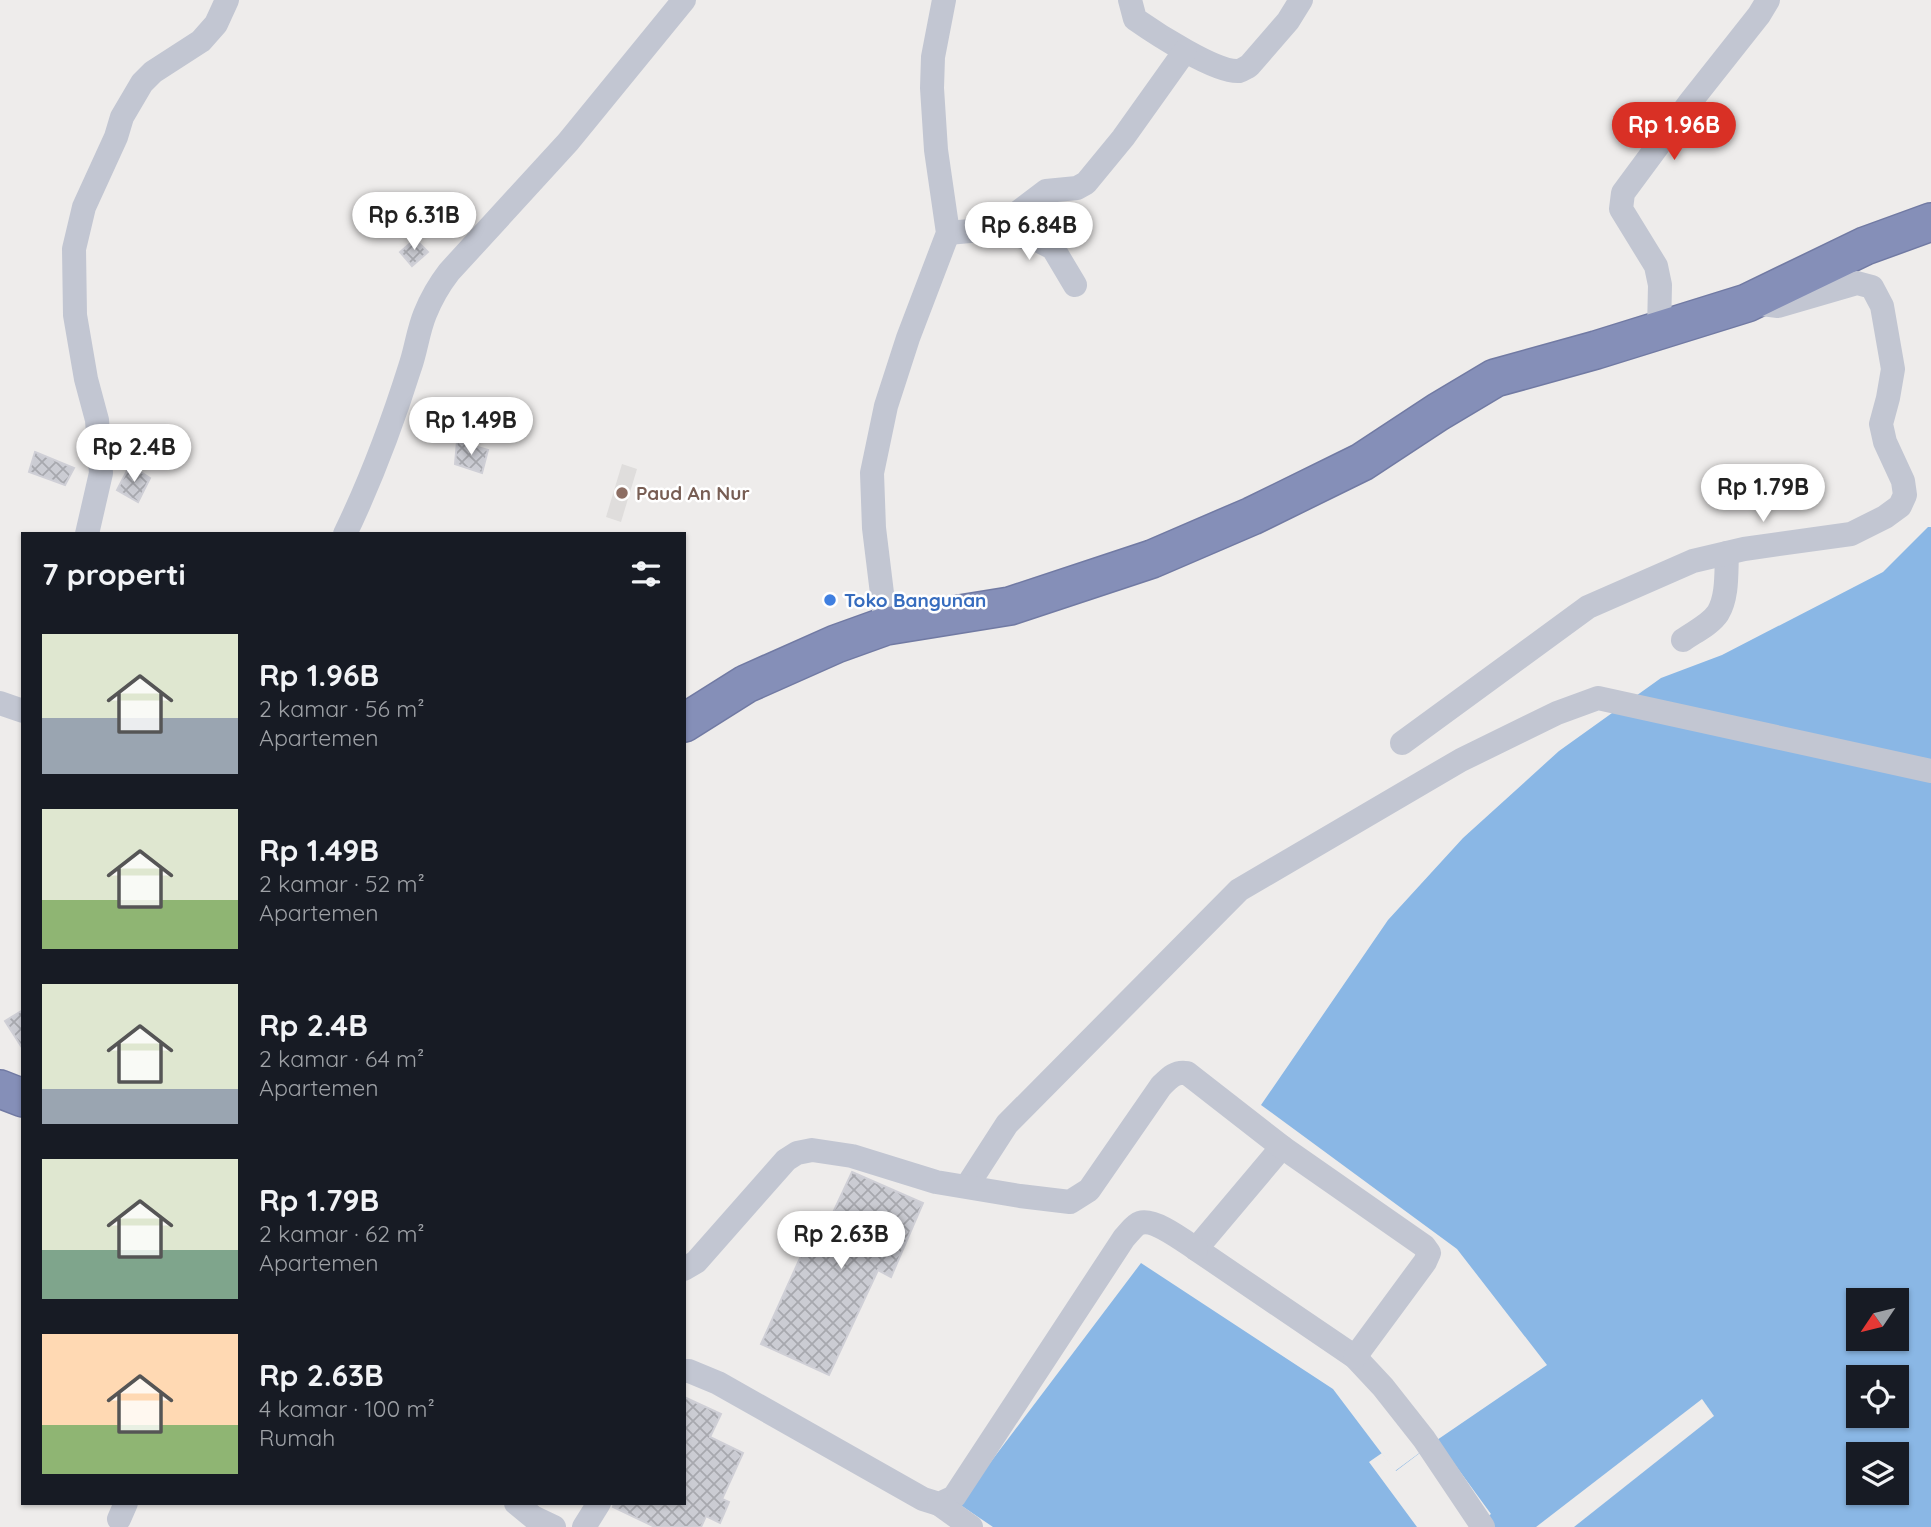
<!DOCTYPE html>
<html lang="id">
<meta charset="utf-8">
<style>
body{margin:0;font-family:Quicksand,sans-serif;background:#20242c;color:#f1f3f6;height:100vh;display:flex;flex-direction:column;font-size:26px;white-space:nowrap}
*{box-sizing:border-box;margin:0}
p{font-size:23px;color:#9ea1a6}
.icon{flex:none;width:38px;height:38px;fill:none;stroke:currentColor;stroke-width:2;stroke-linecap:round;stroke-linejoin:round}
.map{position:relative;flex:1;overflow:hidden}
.sheet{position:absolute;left:21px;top:532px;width:665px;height:973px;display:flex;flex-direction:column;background:#171b24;border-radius:0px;box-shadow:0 2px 5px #0004}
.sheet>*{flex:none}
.needle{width:46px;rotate:235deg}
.buttons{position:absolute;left:1846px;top:1288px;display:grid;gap:14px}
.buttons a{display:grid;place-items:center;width:63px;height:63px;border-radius:0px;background:#171b24;box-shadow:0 2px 5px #0004;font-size:35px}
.price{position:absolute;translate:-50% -60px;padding:0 16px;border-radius:24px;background:#fff;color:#222;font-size:23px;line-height:46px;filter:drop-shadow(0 2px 4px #0008)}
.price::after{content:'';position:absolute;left:50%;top:42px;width:21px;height:16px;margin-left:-10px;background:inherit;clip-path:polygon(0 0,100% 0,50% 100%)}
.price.selected{background:#d93025;color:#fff}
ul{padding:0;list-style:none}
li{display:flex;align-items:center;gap:21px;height:175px;padding:0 21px}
li span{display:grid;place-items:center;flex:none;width:196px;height:140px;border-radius:0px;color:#555}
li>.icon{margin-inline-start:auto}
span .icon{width:84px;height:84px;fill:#fffc;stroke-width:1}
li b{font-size:30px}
h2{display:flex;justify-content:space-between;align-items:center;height:84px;padding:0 21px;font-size:30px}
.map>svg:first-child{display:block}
</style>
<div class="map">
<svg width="1931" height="1527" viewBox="0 0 1931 1527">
<defs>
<pattern id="building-cross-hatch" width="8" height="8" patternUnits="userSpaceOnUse" patternTransform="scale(1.75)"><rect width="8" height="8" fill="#cbccd3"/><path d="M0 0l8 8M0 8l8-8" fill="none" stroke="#a7a8ae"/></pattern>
</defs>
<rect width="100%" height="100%" fill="#eeeceb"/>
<path fill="#dfdddc" d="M622 464 637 469 621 522 606 517Z"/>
<path fill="#8ab7e5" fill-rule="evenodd" d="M1928 527H1931V1527H993L959 1504 1141 1263 1333 1389 1395 1471 1437 1440 1547 1365 1457 1249 1261 1105 1388 920 1463 838 1559 751 1661 678 1722 655 1883 572ZM1858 1300H1897V1339H1858ZM1858 1377H1897V1416H1858ZM1858 1454H1897V1493H1858Z"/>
<g fill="#eeeceb">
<path d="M1702 1399 1714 1416 1574 1527H1536Z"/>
<path d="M1437 1440 1491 1514 1486 1518 1493 1527H1417L1369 1462 1382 1453 1396 1471Z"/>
</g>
<g fill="url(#building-cross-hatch)" stroke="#cfcfd6" stroke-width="2">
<path d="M415 239 428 252 412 266 400 252Z"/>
<path d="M457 441 488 450 482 473 455 464Z"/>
<path d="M35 452 74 468 65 485 29 472Z"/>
<path d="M130 465 150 478 138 502 117 490Z"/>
<path d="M23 1010V1049L5 1021Z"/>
<path d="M852 1172 923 1203 891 1277 878 1270 829 1375 761 1344 821 1212 831 1217Z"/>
<path d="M684 1397 721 1414 710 1437 743 1453 722 1499 729 1502 720 1523 706 1516 701 1527H655L613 1507 614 1503H684Z"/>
</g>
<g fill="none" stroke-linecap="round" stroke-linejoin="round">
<g stroke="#717aa3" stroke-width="40">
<g id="highway">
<path d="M684 723 746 684 836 644 886 626 1010 606 1152 559 1252 516 1362 462 1438 412 1495 378 1596 350 1747 303 1865 246 1931 222"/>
<path d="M0 1089 23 1098"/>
</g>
</g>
<g stroke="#c2c6d2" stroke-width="24">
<path d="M1130 0 1135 19C1155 33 1216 73 1239 71 1243 70 1245 68 1249 66L1288 21 1301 0"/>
<path d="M992 229 1039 241 1053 248 1075 285"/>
<path d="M948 233 992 229 1005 222 1046 191 1077 188 1086 183 1123 138 1185 51"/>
<path d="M1659 330 1660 285 1656 266 1621 209 1623 193 1691 101 1759 15 1768 0"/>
<path d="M87 534 101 473 97 420 86 379 75 315 74 249 84 207 116 137 122 117 142 83 153 72 201 41 216 24 227 0"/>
<path d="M345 534C371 480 392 424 410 367 416 350 418 331 425 314 431 299 439 285 449 272L568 142 684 0"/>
<path d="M886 626 874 528 872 473 886 406 908 338 948 233 936 150 932 88 933 57 944 0"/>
<path d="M1683 640C1694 632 1710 625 1718 613 1728 596 1726 572 1727 553"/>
<path d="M0 703 23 711"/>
<path d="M1402 743 1588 607 1693 561 1744 549 1851 534 1885 517 1900 506 1905 495 1903 481 1885 442 1881 424 1888 398 1893 369 1882 306 1872 287 1857 283 1778 306 1762 304"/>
<path d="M1282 1147 1196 1249 1355 1357 1383 1387 1424 1439 1483 1527"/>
<path d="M967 1186 1007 1124 1239 890 1461 760 1557 713 1598 698 1931 771"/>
<path d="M684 1269 696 1262 786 1160 797 1153 812 1150 852 1156 936 1182 1020 1196 1070 1202 1089 1190 1161 1086C1169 1078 1175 1071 1187 1073L1282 1147 1424 1246 1429 1253 1425 1262 1355 1357"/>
<path d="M684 1371H689L718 1383 923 1499 939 1504 954 1497 1124 1238C1129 1233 1134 1225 1140 1223 1154 1218 1184 1241 1196 1249"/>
<path d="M516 1503 533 1517 554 1527"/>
<path d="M939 1504 971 1527"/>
<path d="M119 1519 126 1503"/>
<path d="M584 1527 599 1503"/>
</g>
<use href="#highway" stroke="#858fb8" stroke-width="37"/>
</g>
<circle fill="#8d6e63" stroke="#fff" stroke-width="2.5" cx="622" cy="493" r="7"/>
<circle fill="#3f7fe0" stroke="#fff" stroke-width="2.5" cx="830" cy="600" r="7"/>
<g text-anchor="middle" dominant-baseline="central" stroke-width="5" stroke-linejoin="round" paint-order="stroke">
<g font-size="19" font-weight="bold" fill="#785e54" stroke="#fff" text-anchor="start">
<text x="636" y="493">Paud An Nur</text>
</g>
<g font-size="19" font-weight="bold" fill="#366cbe" stroke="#fff" text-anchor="start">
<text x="844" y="600">Toko Bangunan</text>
</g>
</g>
</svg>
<div class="buttons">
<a><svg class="needle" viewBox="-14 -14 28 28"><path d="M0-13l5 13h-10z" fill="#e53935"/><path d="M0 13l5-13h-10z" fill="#9ea1a6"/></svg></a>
<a><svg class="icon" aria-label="locate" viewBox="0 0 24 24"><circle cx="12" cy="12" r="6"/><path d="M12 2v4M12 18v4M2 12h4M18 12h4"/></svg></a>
<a><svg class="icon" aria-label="layers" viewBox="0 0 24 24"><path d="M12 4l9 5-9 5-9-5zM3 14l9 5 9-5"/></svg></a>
</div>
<b class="price selected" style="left:1674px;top:162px">Rp 1.96B</b>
<b class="price" style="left:414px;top:252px">Rp 6.31B</b>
<b class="price" style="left:1029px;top:262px">Rp 6.84B</b>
<b class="price" style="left:471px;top:457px">Rp 1.49B</b>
<b class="price" style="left:134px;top:484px">Rp 2.4B</b>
<b class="price" style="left:1763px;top:524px">Rp 1.79B</b>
<b class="price" style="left:841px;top:1271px">Rp 2.63B</b>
<section class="sheet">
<h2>7 properti<svg class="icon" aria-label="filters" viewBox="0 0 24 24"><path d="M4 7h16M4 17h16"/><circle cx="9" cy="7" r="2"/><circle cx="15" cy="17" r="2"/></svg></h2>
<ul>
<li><span style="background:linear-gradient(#dfe7d0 60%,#9aa5b1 0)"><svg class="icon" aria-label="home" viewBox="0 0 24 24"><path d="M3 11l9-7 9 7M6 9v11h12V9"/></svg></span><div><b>Rp 1.96B</b><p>2 kamar · 56 m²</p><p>Apartemen</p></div></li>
<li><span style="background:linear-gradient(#dfe7d0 65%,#8fb573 0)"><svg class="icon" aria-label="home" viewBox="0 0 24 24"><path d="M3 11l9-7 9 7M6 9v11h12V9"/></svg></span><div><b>Rp 1.49B</b><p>2 kamar · 52 m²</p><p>Apartemen</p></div></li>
<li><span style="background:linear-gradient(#dfe7d0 75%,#9aa5b1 0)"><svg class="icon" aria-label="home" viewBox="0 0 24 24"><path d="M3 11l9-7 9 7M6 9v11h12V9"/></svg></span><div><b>Rp 2.4B</b><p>2 kamar · 64 m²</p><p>Apartemen</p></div></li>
<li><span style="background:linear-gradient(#dfe7d0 65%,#7fa58c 0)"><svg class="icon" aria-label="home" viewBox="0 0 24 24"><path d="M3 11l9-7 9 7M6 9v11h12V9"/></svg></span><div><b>Rp 1.79B</b><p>2 kamar · 62 m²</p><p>Apartemen</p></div></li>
<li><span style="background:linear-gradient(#ffd9b3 65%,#8fb573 0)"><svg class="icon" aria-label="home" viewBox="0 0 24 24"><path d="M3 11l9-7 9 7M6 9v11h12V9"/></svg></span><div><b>Rp 2.63B</b><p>4 kamar · 100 m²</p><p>Rumah</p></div></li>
</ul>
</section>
</div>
